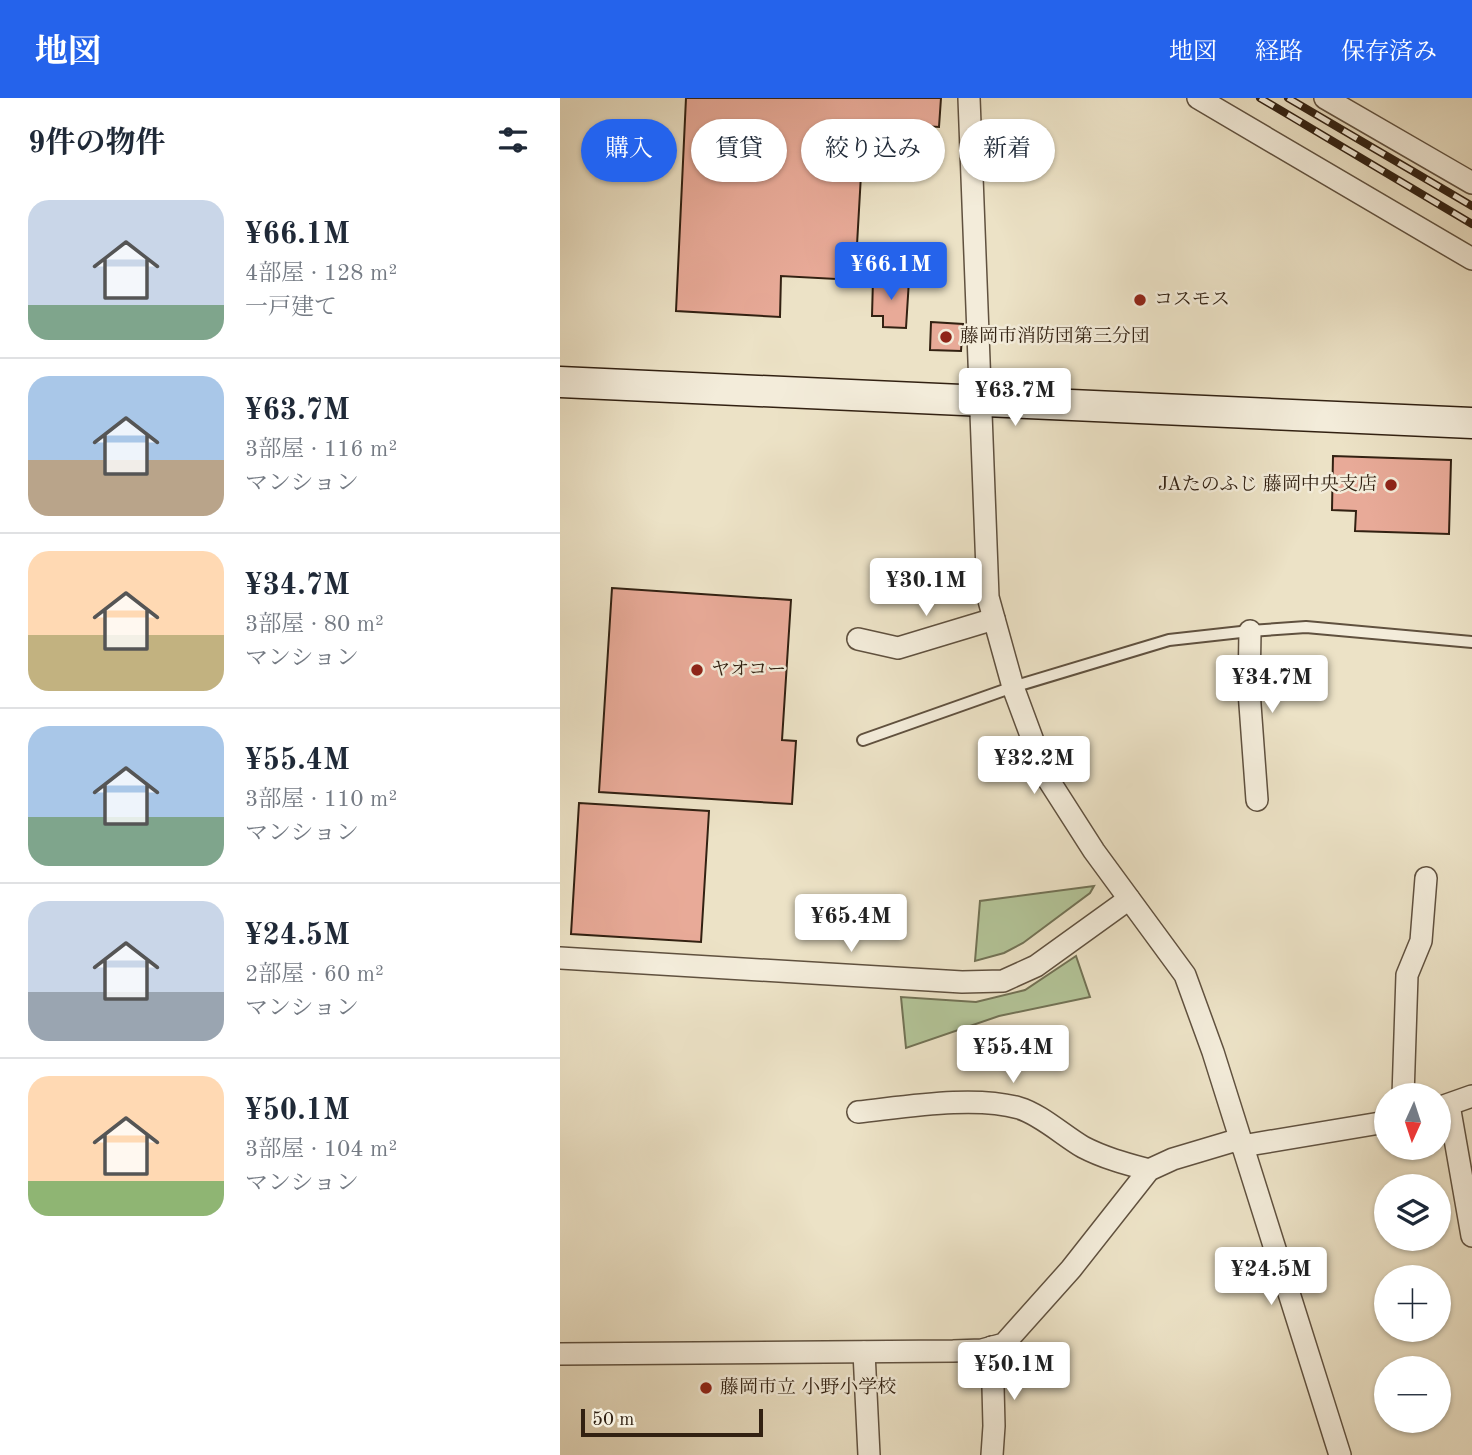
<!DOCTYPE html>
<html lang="ja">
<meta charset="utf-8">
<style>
body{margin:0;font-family:"Old Standard TT","Noto Serif JP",serif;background:#f6f6f7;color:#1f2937;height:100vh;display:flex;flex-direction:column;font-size:26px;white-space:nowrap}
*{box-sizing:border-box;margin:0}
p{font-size:23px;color:#747a83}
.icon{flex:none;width:38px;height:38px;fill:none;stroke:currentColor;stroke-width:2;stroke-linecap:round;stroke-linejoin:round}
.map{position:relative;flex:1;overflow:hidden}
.side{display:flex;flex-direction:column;background:#fff;width:560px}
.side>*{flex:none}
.top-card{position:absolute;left:21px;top:21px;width:665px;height:63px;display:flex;gap:14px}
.needle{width:46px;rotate:183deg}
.controls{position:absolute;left:814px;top:985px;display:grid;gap:14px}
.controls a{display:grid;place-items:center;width:77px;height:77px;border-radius:50%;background:#fff;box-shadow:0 2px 5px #0004;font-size:35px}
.scale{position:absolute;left:21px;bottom:18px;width:182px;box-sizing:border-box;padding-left:7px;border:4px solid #322112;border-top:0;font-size:19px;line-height:24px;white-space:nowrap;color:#322112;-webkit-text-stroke:5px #f3ecda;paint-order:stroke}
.price{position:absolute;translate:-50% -60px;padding:0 16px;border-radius:7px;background:#fff;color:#222;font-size:23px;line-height:46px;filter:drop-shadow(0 2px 4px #0008)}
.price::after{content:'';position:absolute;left:50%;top:42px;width:21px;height:16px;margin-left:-10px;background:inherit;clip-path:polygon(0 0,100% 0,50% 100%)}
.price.on{background:#2563eb;color:#fff}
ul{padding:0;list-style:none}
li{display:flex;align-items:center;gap:21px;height:175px;padding:0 28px}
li+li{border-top:2px solid #e0e1e3}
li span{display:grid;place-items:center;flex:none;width:196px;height:140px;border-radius:21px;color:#555}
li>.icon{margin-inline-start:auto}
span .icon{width:84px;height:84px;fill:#fffc;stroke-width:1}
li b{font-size:30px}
h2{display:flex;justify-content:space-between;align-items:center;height:84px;padding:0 28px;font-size:30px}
.tag{padding:0 24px;border-radius:32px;background:#fff;box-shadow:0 2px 5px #0004;font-size:24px;line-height:63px}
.tag.on{background:#2563eb;color:#fff}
header{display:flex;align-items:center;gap:42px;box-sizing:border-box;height:98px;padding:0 35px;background:#2563eb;color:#fff}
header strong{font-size:33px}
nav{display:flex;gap:38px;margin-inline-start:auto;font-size:24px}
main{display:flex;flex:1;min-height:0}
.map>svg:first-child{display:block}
</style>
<header>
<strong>地図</strong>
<nav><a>地図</a><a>経路</a><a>保存済み</a></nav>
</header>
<main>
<section class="side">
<h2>9件の物件<svg class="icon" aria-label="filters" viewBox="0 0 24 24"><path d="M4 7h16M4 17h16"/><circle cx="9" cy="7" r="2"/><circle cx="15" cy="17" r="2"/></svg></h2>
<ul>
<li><span style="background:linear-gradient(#c9d6e8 75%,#7fa58c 0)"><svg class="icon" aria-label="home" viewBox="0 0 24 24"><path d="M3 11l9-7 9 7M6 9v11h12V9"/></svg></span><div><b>¥66.1M</b><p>4部屋 · 128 m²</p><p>一戸建て</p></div></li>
<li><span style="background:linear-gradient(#a9c7e8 60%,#b9a48a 0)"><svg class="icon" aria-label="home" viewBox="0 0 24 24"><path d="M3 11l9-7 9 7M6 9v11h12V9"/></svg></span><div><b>¥63.7M</b><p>3部屋 · 116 m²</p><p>マンション</p></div></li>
<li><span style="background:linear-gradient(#ffd9b3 60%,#c2b280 0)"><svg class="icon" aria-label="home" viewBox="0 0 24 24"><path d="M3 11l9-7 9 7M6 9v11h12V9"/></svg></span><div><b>¥34.7M</b><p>3部屋 · 80 m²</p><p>マンション</p></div></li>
<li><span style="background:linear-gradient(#a9c7e8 65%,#7fa58c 0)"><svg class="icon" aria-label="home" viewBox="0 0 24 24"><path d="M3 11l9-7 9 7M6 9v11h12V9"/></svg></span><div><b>¥55.4M</b><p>3部屋 · 110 m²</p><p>マンション</p></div></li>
<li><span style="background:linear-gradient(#c9d6e8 65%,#9aa5b1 0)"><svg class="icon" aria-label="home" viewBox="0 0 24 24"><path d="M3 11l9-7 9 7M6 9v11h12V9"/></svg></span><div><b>¥24.5M</b><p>2部屋 · 60 m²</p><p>マンション</p></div></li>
<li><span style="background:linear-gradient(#ffd9b3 75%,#8fb573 0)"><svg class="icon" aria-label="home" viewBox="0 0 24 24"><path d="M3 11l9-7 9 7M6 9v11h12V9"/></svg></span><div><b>¥50.1M</b><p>3部屋 · 104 m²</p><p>マンション</p></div></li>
</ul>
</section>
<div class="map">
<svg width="912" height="1357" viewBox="0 0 912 1357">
<rect width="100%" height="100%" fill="#ece2c6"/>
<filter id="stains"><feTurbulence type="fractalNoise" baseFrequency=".00286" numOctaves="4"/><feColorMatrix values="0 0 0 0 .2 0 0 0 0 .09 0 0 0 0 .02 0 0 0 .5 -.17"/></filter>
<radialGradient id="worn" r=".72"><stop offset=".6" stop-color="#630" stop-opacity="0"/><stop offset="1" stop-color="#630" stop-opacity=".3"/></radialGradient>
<g fill="#b3c498" stroke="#727255" stroke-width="2">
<path d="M534 788 530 795 463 845 444 855 415 863 420 803Z"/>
<path d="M516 858 530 899 439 918 346 950 341 899 416 904 465 892Z"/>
</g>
<g fill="#e8aa98" stroke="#322112" stroke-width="2">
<path d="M126 0H381L379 29 304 24 295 182 221 178 220 219 116 213Z"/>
<path d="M313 181 349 182 346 230 323 229V218H312Z"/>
<path d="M371 224 403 226 401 253 370 252Z"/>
<path d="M773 358 891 362 889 436 795 433 796 413 772 412Z"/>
<path d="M52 490 231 502 222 642 236 643 232 706 39 694Z"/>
<path d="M19 705 149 713 141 844 11 836Z"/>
</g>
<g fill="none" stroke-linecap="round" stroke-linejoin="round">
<g stroke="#60513f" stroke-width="14">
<path id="lane" d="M303 642 453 589 609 542 690 533 746 529 912 544"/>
</g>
<g stroke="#60513f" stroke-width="24">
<g id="street">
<path d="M409 0 428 499 453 589 486 678 534 753 625 877 653 954 780 1357"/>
<path d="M638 0 912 161"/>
<path d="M765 0 912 85"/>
<path d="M690 533 689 593 697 702"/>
<path d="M298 541 338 550 434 521"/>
<path d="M0 860 402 884 443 883 476 868 569 801"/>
<path d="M843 998 847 877 861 843 866 780"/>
<path d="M889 1007 912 1138"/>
<path d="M878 1010 912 998"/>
<path d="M298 1014C345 1009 414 997 459 1010 480 1016 504 1038 523 1049 544 1060 567 1066 589 1072"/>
<path d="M682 1048 826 1024"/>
<path d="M432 1249 434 1328 432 1357"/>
<path d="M304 1254 309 1357"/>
<path d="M0 1256 393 1253 422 1252 444 1246 511 1171 589 1072 613 1061 680 1041"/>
</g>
</g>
<g stroke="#322112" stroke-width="33">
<path id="secondary" d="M0 284 912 325"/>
</g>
<use href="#lane" stroke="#f3ecda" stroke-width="10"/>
<use href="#street" stroke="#f3ecda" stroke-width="21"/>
<use href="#secondary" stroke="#f3ecda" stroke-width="30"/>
<g stroke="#322112" stroke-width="8">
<g id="rail">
<path d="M700 0 912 126"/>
<path d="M728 0 912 108"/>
</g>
</g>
<use href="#rail" stroke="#f3ecda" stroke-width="5" stroke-dasharray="16" stroke-linecap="butt"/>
</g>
<g fill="#8f2418" stroke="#f3ecda" stroke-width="2.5">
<circle cx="580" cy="202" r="7"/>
<circle cx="386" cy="239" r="7"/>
<circle cx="831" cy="387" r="7"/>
<circle cx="137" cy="572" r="7"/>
<circle cx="146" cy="1290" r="7"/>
</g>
<g text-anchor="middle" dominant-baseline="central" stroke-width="5" stroke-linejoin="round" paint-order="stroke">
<g font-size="19" fill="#322112" stroke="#f3ecda" text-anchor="start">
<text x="594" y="202">コスモス</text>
<text x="400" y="239">藤岡市消防団第三分団</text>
<text x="817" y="387" text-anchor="end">JAたのふじ 藤岡中央支店</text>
<text x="151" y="572">ヤオコー</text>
<text x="160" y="1290">藤岡市立 小野小学校</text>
</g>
</g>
<rect width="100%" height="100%" filter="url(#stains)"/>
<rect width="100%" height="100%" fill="url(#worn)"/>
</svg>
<div class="controls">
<a><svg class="needle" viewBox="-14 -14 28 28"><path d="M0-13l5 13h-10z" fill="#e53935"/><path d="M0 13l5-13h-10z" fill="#747a83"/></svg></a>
<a><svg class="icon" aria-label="layers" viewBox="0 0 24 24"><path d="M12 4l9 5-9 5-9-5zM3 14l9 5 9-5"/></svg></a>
<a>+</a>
<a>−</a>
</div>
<div class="scale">50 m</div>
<b class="price on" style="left:331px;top:204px">¥66.1M</b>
<b class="price" style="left:455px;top:330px">¥63.7M</b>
<b class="price" style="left:366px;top:520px">¥30.1M</b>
<b class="price" style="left:712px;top:617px">¥34.7M</b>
<b class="price" style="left:474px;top:698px">¥32.2M</b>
<b class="price" style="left:291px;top:856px">¥65.4M</b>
<b class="price" style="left:453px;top:987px">¥55.4M</b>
<b class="price" style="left:711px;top:1209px">¥24.5M</b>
<b class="price" style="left:454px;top:1304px">¥50.1M</b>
<div class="top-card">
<a class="tag on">購入</a>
<a class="tag">賃貸</a>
<a class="tag">絞り込み</a>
<a class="tag">新着</a>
</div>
</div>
</main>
